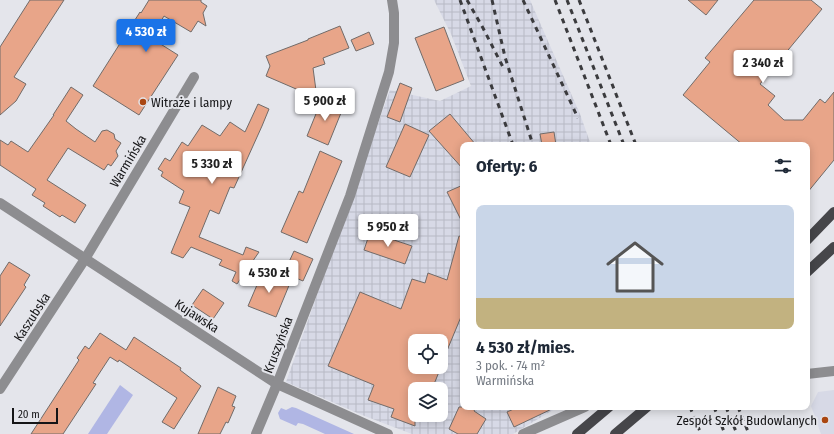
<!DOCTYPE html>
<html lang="pl">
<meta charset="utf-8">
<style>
body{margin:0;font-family:"Fira Sans Condensed",sans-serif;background:#f6f6f7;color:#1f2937;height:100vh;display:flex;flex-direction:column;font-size:15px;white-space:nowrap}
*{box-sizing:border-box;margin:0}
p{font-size:13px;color:#747a83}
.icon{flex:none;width:22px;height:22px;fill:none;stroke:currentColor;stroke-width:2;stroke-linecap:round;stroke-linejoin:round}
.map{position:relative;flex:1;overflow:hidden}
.side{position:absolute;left:460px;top:142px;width:350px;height:268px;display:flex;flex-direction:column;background:#fff;border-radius:8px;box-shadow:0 2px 10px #0003}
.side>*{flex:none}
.fabs{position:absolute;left:408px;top:334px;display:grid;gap:8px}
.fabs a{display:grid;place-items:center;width:40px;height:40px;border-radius:8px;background:#fff;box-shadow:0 2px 10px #0003;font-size:20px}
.scale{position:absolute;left:12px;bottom:10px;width:46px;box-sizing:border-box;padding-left:4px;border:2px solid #151517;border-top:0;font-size:11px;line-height:14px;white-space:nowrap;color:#151517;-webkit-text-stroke:3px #e4e5eb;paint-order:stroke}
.price{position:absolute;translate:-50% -34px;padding:0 9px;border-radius:4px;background:#fff;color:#222;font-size:13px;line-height:26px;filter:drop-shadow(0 1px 2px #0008)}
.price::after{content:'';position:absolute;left:50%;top:24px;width:12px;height:9px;margin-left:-6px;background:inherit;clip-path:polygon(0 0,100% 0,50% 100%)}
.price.active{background:#1a73e8;color:#fff}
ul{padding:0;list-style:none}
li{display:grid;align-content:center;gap:8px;height:212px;padding:0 16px}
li+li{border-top:1px solid #e0e1e3}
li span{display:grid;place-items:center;height:124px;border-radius:8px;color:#555}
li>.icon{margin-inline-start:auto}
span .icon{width:72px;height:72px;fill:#fffc;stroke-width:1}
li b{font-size:17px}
h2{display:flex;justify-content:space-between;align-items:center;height:48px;padding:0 16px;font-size:17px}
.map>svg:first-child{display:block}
</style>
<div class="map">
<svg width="834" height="434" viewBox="0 0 834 434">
<defs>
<pattern id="industrial-grid" width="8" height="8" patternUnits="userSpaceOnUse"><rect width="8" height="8" fill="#d7d9e6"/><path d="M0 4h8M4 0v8" fill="none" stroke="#b8b9c5"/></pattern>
</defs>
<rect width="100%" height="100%" fill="#e4e5eb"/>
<path fill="#d7d9e6" d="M834 390V434H821L811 406 818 392Z"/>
<path fill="url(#industrial-grid)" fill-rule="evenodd" d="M434 0H530L580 114 591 145H463V407H558L513 434H412L362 415 286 382 390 90 440 101 471 86 451 34ZM415 341H441V367H415ZM415 389H441V415H415Z"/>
<g fill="#b0b6e4">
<path d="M120 385 133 395 107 434H88Z"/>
<path d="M292 407 296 408 354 434H325L303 424 298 423 296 426 280 419 278 413 281 408 286 410Z"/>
</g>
<g fill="#e8a589" stroke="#716b69">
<path d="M30 0H64L14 77 26 84 16 101 0 115V47Z"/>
<path d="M149 0H201V2L207 6 203 13 206 26 198 21 191 32 164 16 151 38 178 55 139 115 93 86 140 12 141 13Z"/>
<path d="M688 0H718L706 15Z"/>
<path d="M754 0H811L822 9 760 84 775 96 768 105 784 120H803L820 99 825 103 834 92V160L807 193V145H743L683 95 710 62 705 58Z"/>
<path d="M340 26 349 48 323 58 325 64 313 68 317 98 266 76 270 66 266 56 308 40V39Z"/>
<path d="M444 27 464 80 436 91 415 38Z"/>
<path d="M369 32 374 44 356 51 351 40Z"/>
<path d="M400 83 412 88 400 122 387 117Z"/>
<path d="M71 87 83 95 66 121 76 129 95 142 102 131 107 130 114 134 115 139 121 143 116 151 118 156 111 166 108 164 104 170 68 148 47 180 86 205 75 223 62 215 60 217 43 206 45 203 32 195 36 189 0 165V140L8 145 11 141 28 152 54 115H53Z"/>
<path d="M322 99 343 108 328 145 307 136Z"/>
<path d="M258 104 269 109 262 126 234 188 230 187 219 214 210 210 199 237 243 255 246 247 259 252 237 284 232 281 236 272 219 265 222 260 191 247 183 258 171 253 190 207 179 203 184 191 161 176 163 172 158 169 165 158 170 161 182 142 188 146 202 125 220 136 230 122 245 132Z"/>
<path d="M450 114 476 145H463V169L429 131Z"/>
<path d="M405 124 429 135 410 177 386 167Z"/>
<path d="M554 132 556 145H542L540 134Z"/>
<path d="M320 151 342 161 307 243 281 232 299 191 303 193Z"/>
<path d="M463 185V224L447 192Z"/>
<path d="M370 232 412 246 405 264 364 250Z"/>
<path d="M459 236 463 237V312L441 365V341H415V367H441L432 389H415V426L391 417 394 409 368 400 374 385 328 366 360 292 401 309 412 279 425 283 428 273 447 280Z"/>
<path d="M294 251 313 259 303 281 284 273Z"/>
<path d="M9 262 30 275 24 285 26 287 0 326V276Z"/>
<path d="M263 271 290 283 276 317 248 306Z"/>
<path d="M203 289 224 303 213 319 192 305Z"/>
<path d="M100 333 126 350 134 337 181 368 180 370 201 386 174 429 162 422 177 398 119 360 118 362 110 357 93 383 96 384 63 434H31L79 360 77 358 85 346 89 349Z"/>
<path d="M218 387 236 396 232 406 235 407 228 423 226 422 220 434H198Z"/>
<path d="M459 407H476L474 411 486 419 477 434H458L449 429Z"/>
<path d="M518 407H556L514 427 507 412Z"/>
</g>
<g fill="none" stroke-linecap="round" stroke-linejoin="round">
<g stroke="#8d8d90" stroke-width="10">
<path d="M0 203 277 384 388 434"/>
<path d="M807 374 834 371"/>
<path d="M0 389 85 259 194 77"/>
<path d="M256 434 277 384 350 196 389 72 394 43V13L392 0"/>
<path d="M523 434 585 407"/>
</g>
<g stroke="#46464a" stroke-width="10">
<path d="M807 240 834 212"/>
<path d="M807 272 834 247"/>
<path d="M577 434 609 407"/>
<path d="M615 434 647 407"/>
</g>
<g stroke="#3b3b3e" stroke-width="3" stroke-dasharray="5 5" stroke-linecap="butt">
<path d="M460 0 513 145"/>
<path d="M467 0 483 28 504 69"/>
<path d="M492 0 505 57 533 145"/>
<path d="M523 0 578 118"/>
<path d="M555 0 611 145"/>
<path d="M567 0 624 145"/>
<path d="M579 0 636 145"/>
<path d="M690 407 701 434"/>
<path d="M714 407 725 434"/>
<path d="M726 407 737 434"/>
<path d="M738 407 749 434"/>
</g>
</g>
<g fill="#aa4611" stroke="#e4e5eb" stroke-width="1.5">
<circle cx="143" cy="102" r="4"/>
<circle cx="825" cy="420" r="4"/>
</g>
<g text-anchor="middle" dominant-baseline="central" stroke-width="4" stroke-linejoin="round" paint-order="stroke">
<g font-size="13" fill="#151517" stroke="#e4e5eb" text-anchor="start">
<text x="151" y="102">Witraże i lampy</text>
<text x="817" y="420" text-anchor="end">Zespół Szkół Budowlanych</text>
</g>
<g font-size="13" fill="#151517" stroke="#e4e5eb">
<text transform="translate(128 161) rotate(-59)">Warmińska</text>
<text transform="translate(197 316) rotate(33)">Kujawska</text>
<text transform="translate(32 317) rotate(-57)">Kaszubska</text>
<text transform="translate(278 345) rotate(-69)">Kruszyńska</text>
</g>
</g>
</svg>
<div class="fabs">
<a><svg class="icon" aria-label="locate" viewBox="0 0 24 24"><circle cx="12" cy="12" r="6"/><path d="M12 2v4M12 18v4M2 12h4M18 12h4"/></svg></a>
<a><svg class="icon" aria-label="layers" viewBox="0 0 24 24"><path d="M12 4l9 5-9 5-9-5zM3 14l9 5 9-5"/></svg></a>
</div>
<div class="scale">20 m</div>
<b class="price active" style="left:146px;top:53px">4 530 zł</b>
<b class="price" style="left:763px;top:84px">2 340 zł</b>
<b class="price" style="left:325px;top:122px">5 900 zł</b>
<b class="price" style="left:212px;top:185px">5 330 zł</b>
<b class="price" style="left:388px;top:248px">5 950 zł</b>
<b class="price" style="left:269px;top:294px">4 530 zł</b>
<section class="side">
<h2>Oferty: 6<svg class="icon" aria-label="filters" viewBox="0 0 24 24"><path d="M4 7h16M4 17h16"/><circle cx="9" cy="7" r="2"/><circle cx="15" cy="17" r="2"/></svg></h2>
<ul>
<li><span style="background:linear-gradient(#c9d6e8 75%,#c2b280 0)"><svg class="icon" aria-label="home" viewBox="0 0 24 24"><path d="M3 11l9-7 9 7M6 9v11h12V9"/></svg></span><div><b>4 530 zł/mies.</b><p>3 pok. · 74 m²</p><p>Warmińska</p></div></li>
</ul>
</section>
</div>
